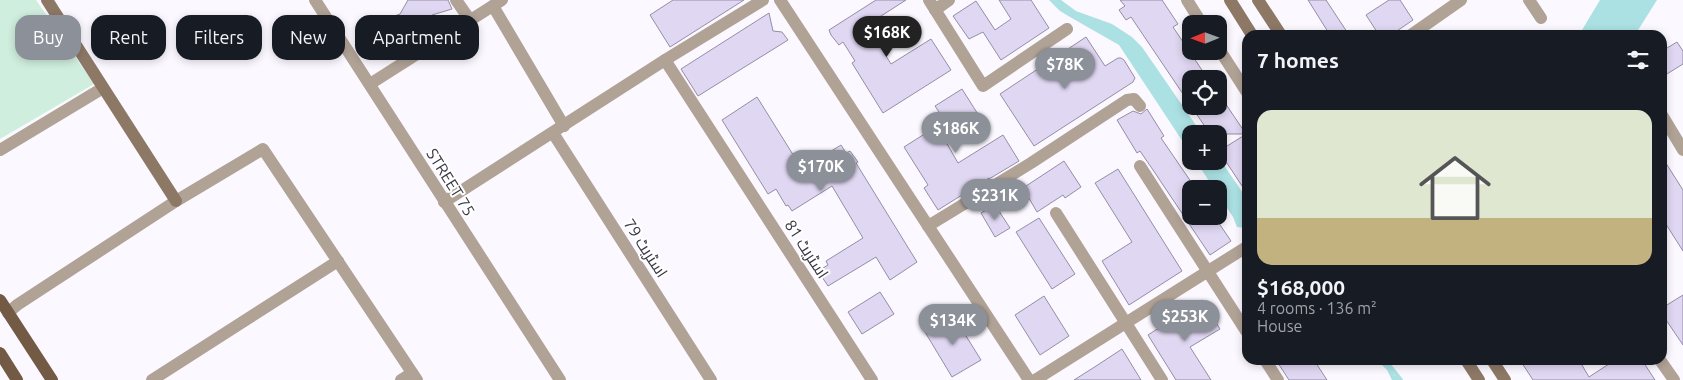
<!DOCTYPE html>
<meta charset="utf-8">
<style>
body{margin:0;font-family:Ubuntu,Cairo,sans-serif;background:#20242c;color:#f1f3f6;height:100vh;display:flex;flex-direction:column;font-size:19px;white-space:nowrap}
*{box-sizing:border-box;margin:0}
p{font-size:16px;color:#9ea1a6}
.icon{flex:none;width:28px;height:28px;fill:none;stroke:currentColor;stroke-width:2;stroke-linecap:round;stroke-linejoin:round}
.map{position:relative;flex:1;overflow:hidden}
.details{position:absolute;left:1242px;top:30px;width:425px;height:335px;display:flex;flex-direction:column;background:#171b24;border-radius:15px;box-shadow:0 2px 8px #0003}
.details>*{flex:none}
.guide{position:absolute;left:15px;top:15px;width:475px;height:45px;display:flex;gap:10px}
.needle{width:32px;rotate:269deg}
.tools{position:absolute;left:1182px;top:15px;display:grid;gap:10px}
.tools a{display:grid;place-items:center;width:45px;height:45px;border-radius:10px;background:#171b24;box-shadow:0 2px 8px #0003;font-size:25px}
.price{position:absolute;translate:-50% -42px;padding:0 11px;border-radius:18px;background:#8c9099;color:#fff;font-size:16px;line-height:32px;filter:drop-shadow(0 1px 2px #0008)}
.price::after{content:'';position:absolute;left:50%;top:30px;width:15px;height:11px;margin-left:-8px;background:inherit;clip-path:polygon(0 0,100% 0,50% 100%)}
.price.active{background:#222;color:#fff}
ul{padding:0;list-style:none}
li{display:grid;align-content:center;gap:10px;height:265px;padding:0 15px}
li span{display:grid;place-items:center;height:155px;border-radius:15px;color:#555}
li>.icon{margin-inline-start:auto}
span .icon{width:90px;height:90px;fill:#fffc;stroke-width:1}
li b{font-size:21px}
h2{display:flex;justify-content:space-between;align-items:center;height:60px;padding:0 15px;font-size:21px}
.chip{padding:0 18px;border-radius:15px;background:#171b24;box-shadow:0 2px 8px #0003;font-size:18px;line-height:45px}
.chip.active{background:#8c9099;color:#fff}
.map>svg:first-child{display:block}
</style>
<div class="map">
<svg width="1683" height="380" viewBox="0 0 1683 380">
<rect width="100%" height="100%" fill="#fbf9ff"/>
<path fill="#cfeede" d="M0 0H36L94 84 0 139Z"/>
<g fill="#ace1e3">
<path d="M1049 0H1061L1076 11 1112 24 1132 37 1142 47 1202 134H1191V154L1119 45 1070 17 1060 11Z"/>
<path d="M1600 0H1657L1635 35H1579Z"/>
<path d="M1219 158 1247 199 1248 227 1246 228 1237 227 1233 217 1219 196V189H1214L1196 161H1219Z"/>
<path d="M1377 360H1386L1394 375 1401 380H1392L1387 370Z"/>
</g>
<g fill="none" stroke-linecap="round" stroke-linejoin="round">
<path stroke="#ace1e3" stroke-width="4" d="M1385 360 1401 380"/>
</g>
<g fill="#e0d7f2" stroke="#958da6">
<path d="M408 0H448L452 9 432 15 435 26 413 34 414 40 389 48 390 51 369 57 361 28 400 14Z"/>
<path d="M673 0H744L670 47 650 15Z"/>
<path d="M876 0H906L867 25 891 64 931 39 951 70 883 113 852 63 855 61 843 42 839 45 831 35 829 30Z"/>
<path d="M999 0H1031L1049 28 1001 60 983 32 969 39 953 16 976 1 995 30 1011 19Z"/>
<path d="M1120 0H1162L1178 24 1173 27 1208 79H1191V106H1219V94L1246 134H1210L1131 17 1126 20 1119 10 1125 6Z"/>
<path d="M1308 0H1326L1349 35H1330Z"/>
<path d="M1389 0H1400L1413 20 1391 35H1379L1366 15Z"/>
<path d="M769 13 773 31 782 32 788 40 698 96 681 69Z"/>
<path d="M1086 37 1105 66 1118 58H1121L1124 60 1135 78 1133 82 1034 146 1000 94Z"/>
<path d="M1677 42 1683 51V64L1662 77V51Z"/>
<path d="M962 89 981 119 946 142 958 163 1003 135 1019 161 989 179V178L938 210 924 188 928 185 904 147 945 121 935 106Z"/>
<path d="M757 97 802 169 841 145 846 153 850 151 858 162 856 163 917 262 890 280 876 257 828 286 818 271 828 265 826 261 863 238 832 186 792 211 788 205 786 206 776 189 768 194 722 120Z"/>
<path d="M1147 109 1164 136 1161 138 1196 189H1191V216H1214L1231 241 1210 255 1153 170 1140 151 1137 153 1117 120 1133 111 1141 114Z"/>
<path d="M1248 133V195L1219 151Z"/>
<path d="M1662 157 1683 190V251L1662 218Z"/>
<path d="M1064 161 1081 187 1065 198 1063 195 1037 212 1023 188Z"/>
<path d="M1118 169 1182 271 1129 305 1102 261 1132 242 1095 183Z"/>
<path d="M995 205 1010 228 995 237 981 213Z"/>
<path d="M1039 218 1075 274 1052 289 1016 232Z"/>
<path d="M880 292 894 314 862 334 848 312Z"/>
<path d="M1683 295V345L1662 314V308Z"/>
<path d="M1044 296 1069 336 1040 355 1015 315Z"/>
<path d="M1202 300 1220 329 1190 347 1211 380H1176L1148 335Z"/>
<path d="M953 315 981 360 952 377 925 332Z"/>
<path d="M1122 349 1141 380H1074L1093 368Z"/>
<path d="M1276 360H1314L1327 380H1289Z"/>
<path d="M1520 360H1579L1589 377 1615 360H1642L1655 380H1533Z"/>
</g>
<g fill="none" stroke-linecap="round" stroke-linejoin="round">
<g stroke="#b1a296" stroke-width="12">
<path d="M315 0 560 380"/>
<path d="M456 0 470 20"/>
<path d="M780 0 1029 380"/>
<path d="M929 0 983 86 1067 29"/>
<path d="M1187 0 1202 24"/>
<path d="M1529 0 1541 18"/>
<path d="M493 6 564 126"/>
<path d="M935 10 949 0"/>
<path d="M1411 35 1461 0"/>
<path d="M1219 49 1248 94"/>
<path d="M665 60 872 380"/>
<path d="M370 84 502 0"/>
<path d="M1662 115 1683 150"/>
<path d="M553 133 711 380"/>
<path d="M0 150 103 88"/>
<path d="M1140 166 1248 334"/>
<path d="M444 202 665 60 763 0"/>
<path d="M1056 213 1162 380"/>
<path d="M928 226 1031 163 1127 100 1134 99 1140 106"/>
<path d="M8 313 17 305 176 201 263 149 417 380"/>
<path d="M1265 360 1278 380"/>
<path d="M1660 360 1674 380"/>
<path d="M152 380 338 261"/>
<path d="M401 380 412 373"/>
<path d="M1035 380 1248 246"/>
</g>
<g stroke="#8d7866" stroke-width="12">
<path d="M47 0 176 201"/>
<path d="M1230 0 1252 35"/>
<path d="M1258 0 1281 35"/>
<path d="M1466 360 1479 380"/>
<path d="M1492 360 1505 380"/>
</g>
<g stroke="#735a45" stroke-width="12">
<path d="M0 300 52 380"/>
<path d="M0 353 17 380"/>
</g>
</g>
<g text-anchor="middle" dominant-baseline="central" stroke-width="4" stroke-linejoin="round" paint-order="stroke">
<g font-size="16" fill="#3a3742" stroke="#fff">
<text transform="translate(451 182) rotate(58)">STREET 75</text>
<text transform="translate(646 248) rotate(57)">اسٹریٹ 79</text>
<text transform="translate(807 249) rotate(57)">اسٹریٹ 81</text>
</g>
</g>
</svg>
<div class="tools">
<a><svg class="needle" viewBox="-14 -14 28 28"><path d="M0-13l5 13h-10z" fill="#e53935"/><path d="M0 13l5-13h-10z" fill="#9ea1a6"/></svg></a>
<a><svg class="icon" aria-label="locate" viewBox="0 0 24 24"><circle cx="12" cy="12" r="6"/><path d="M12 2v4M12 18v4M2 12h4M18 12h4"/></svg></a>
<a>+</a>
<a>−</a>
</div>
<b class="price active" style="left:887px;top:58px">$168K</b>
<b class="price" style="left:1065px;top:90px">$78K</b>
<b class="price" style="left:956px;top:154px">$186K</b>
<b class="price" style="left:821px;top:192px">$170K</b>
<b class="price" style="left:995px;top:221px">$231K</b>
<b class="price" style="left:1185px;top:342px">$253K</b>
<b class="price" style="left:953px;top:346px">$134K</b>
<div class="guide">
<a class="chip active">Buy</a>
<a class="chip">Rent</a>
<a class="chip">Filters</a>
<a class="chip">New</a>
<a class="chip">Apartment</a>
</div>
<section class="details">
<h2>7 homes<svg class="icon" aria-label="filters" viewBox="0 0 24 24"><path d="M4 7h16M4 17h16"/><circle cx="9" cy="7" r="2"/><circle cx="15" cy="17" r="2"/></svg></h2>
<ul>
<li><span style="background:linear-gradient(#dfe7d0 70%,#c2b280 0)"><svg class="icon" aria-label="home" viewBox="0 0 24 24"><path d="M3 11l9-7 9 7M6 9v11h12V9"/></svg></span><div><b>$168,000</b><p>4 rooms · 136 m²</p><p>House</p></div></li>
</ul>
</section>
</div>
